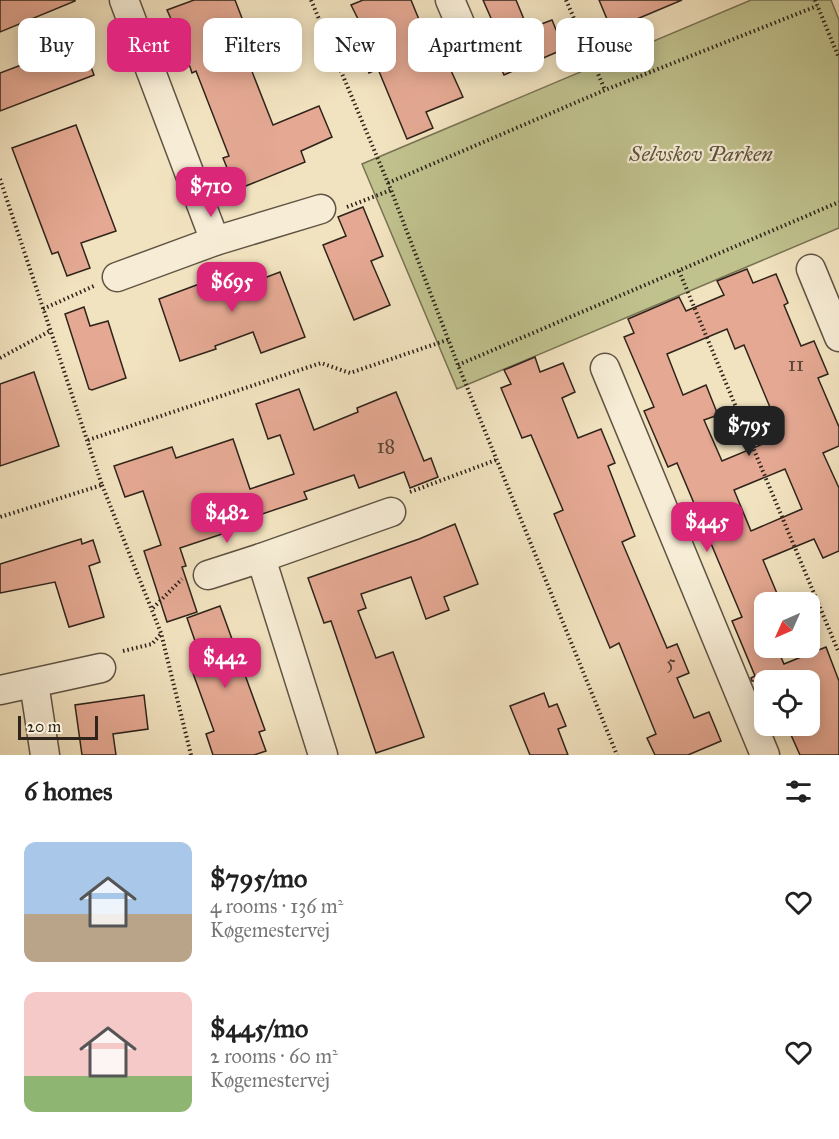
<!DOCTYPE html>
<meta charset="utf-8">
<style>
body{margin:0;font-family:"IM FELL Great Primer",serif;background:#f6f6f6;color:#222;height:100vh;display:flex;flex-direction:column;font-size:22px;white-space:nowrap}
*{box-sizing:border-box;margin:0}
p{font-size:20px;color:#767676}
.icon{flex:none;width:33px;height:33px;fill:none;stroke:currentColor;stroke-width:2;stroke-linecap:round;stroke-linejoin:round}
.map{position:relative;height:755px;overflow:hidden}
.side{display:flex;flex-direction:column;background:#fff;flex:1}
.side>*{flex:none}
.banner{position:absolute;left:18px;top:18px;width:804px;height:54px;display:flex;gap:12px}
.needle{width:39px;rotate:225deg}
.tools{position:absolute;left:754px;top:592px;display:grid;gap:12px}
.tools a{display:grid;place-items:center;width:66px;height:66px;border-radius:12px;background:#fff;box-shadow:0 3px 15px #0003;font-size:30px}
.scale{position:absolute;left:18px;bottom:15px;width:80px;box-sizing:border-box;padding-left:6px;border:3px solid #2f241b;border-top:0;font-size:16px;line-height:21px;white-space:nowrap;color:#2f241b;-webkit-text-stroke:4px #f7edd6;paint-order:stroke}
.price{position:absolute;translate:-50% -51px;padding:0 14px;border-radius:12px;background:#db2777;color:#fff;font-size:20px;line-height:39px;filter:drop-shadow(0 2px 3px #0008)}
.price::after{content:'';position:absolute;left:50%;top:36px;width:18px;height:14px;margin-left:-9px;background:inherit;clip-path:polygon(0 0,100% 0,50% 100%)}
.price.active{background:#222;color:#fff}
ul{padding:0;list-style:none}
li{display:flex;align-items:center;gap:18px;height:150px;padding:0 24px}
li span{display:grid;place-items:center;flex:none;width:168px;height:120px;border-radius:12px;color:#555}
li>.icon{margin-inline-start:auto}
span .icon{width:72px;height:72px;fill:#fffc;stroke-width:1}
li b{font-size:26px}
h2{display:flex;justify-content:space-between;align-items:center;height:72px;padding:0 24px;font-size:26px}
.pill{padding:0 21px;border-radius:12px;background:#fff;box-shadow:0 3px 15px #0003;font-size:21px;line-height:54px}
.pill.active{background:#db2777;color:#fff}
.map>svg:first-child{display:block}
</style>
<div class="map">
<svg width="839" height="755" viewBox="0 0 839 755">
<rect width="100%" height="100%" fill="#f2e3c0"/>
<filter id="stains"><feTurbulence type="fractalNoise" baseFrequency=".00333" numOctaves="4"/><feColorMatrix values="0 0 0 0 .2 0 0 0 0 .09 0 0 0 0 .02 0 0 0 .5 -.17"/></filter>
<radialGradient id="worn" r=".72"><stop offset=".6" stop-color="#630" stop-opacity="0"/><stop offset="1" stop-color="#630" stop-opacity=".3"/></radialGradient>
<path fill="#c0c28e" stroke="#787354" stroke-width="1.5" d="M751 0H831L839 20V228L457 389 362 164Z"/>
<g fill="#e5a993" stroke="#2f241b" stroke-width="1.5" fill-rule="evenodd">
<path d="M0 0H75V1L0 32Z"/>
<path d="M194 0H235L260 65 251 69 273 125 319 106 332 137 301 151 305 162 236 190 223 158 229 156 196 71 192 73 183 46 167 10Z"/>
<path d="M363 0H411L422 27 416 30 434 69 448 64 463 97 426 112 433 128 407 139 378 69 369 73 348 24 358 19 351 5Z"/>
<path d="M483 0H516L528 29 552 20 564 49 504 75 491 45 501 41Z"/>
<path d="M599 0H682L637 19 646 39 620 50Z"/>
<path d="M82 42 94 75 0 111V73Z"/>
<path d="M76 125 116 231 81 243 90 268 67 276 58 252 52 254 12 148Z"/>
<path d="M363 207 383 256 371 261 390 305 354 320 323 245 346 236 338 217Z"/>
<path d="M253 264 259 280 280 272 305 337 261 353 253 332 215 346 216 349 180 361 159 299Z"/>
<path d="M747 269 753 283 776 274 788 303 784 305 801 346 814 341 828 374 818 378 839 427V446L823 453 839 488V551L823 558 814 539 763 560 781 603H765V648H777L784 664 826 647 839 681V755H800L787 726H810V681H765V699L757 681H752L751 678 755 676 732 621 742 617 677 463 668 467 644 411 654 407 624 337 634 333 628 319 679 297 686 311 724 295 717 281ZM727 329 735 349 744 345 782 436 722 461 704 420 718 415 706 385 683 395 667 354ZM785 469 802 509 751 531 734 490Z"/>
<path d="M84 307 90 326 108 321 126 378 92 390 89 389 65 314Z"/>
<path d="M535 357 540 372 563 363 575 392 562 398 578 438 601 429 615 463 608 466 635 536 622 542 667 648 677 644 689 673 677 678 694 718 709 712 721 741 688 755H655L647 738 656 734 619 643 610 648 554 514 563 510 531 435 522 438 501 388 511 384 504 370Z"/>
<path d="M34 372 59 446 0 466V384Z"/>
<path d="M299 389 314 430 358 412 357 408 396 392 424 461 431 458 438 477 410 488 404 472 359 488 354 475 304 492 307 499 226 526 228 532 180 548 186 566 182 567 197 612 167 622 144 551 161 545 143 491 125 497 114 466 172 447 176 458 233 439 250 489 294 474 280 435 268 439 256 404Z"/>
<path d="M455 524 478 584 444 597 449 610 426 619 411 577 361 594 366 608 358 611 376 658 393 652 424 737 376 753 331 621 324 623 308 578 419 539Z"/>
<path d="M81 539 82 544 93 540 100 562 89 566 104 617 69 627 55 582 0 593V564Z"/>
<path d="M220 606 265 730 259 732 266 751 254 755H213L206 734 214 731 190 665 202 661 187 618Z"/>
<path d="M544 693 549 707 557 704 566 726 558 729 568 755H530L510 706Z"/>
<path d="M144 695 148 729 113 734 116 755H82L75 705Z"/>
</g>
<g fill="none" stroke-linecap="round" stroke-linejoin="round">
<g stroke="#605444" stroke-width="31">
<g id="street">
<path d="M124 0 215 241"/>
<path d="M450 0 462 28"/>
<path d="M811 269 839 337"/>
<path d="M117 277 215 241 321 209"/>
<path d="M605 368 765 755"/>
<path d="M208 575 261 558"/>
<path d="M34 683 45 755"/>
<path d="M0 690 101 668"/>
<path d="M323 755 261 558 391 512"/>
</g>
</g>
<g stroke="#2f241b" stroke-width="4" stroke-dasharray="1.5 3" stroke-linecap="butt">
<path d="M311 0 391 190 458 365 617 755"/>
<path d="M566 0 605 90"/>
<path d="M815 0 839 58"/>
<path d="M0 179 102 485 0 517"/>
<path d="M388 183 605 90 817 6"/>
<path d="M347 207 391 190"/>
<path d="M679 271 839 653"/>
<path d="M43 309 94 286"/>
<path d="M0 358 50 331"/>
<path d="M458 365 839 202"/>
<path d="M88 440 321 363 350 373 450 339"/>
<path d="M102 485 161 633 191 755"/>
<path d="M410 492 496 460"/>
<path d="M153 608 182 579"/>
<path d="M123 651 152 644 161 634"/>
</g>
<use href="#street" stroke="#f7edd6" stroke-width="28"/>
</g>
<g text-anchor="middle" dominant-baseline="central" stroke-width="4.5" stroke-linejoin="round" paint-order="stroke">
<g font-size="20" fill="#5c4539">
<text x="796" y="364">11</text>
<text x="386" y="446">18</text>
<text x="671" y="662">5</text>
</g>
<g font-size="22" font-style="italic" fill="#5a533e" stroke="#f7edd6">
<text x="701" y="153">Selvskov Parken</text>
</g>
</g>
<rect width="100%" height="100%" filter="url(#stains)"/>
<rect width="100%" height="100%" fill="url(#worn)"/>
</svg>
<div class="tools">
<a><svg class="needle" viewBox="-14 -14 28 28"><path d="M0-13l5 13h-10z" fill="#e53935"/><path d="M0 13l5-13h-10z" fill="#767676"/></svg></a>
<a><svg class="icon" aria-label="locate" viewBox="0 0 24 24"><circle cx="12" cy="12" r="6"/><path d="M12 2v4M12 18v4M2 12h4M18 12h4"/></svg></a>
</div>
<div class="scale">20 m</div>
<b class="price" style="left:211px;top:218px">$710</b>
<b class="price" style="left:232px;top:313px">$695</b>
<b class="price active" style="left:749px;top:457px">$795</b>
<b class="price" style="left:227px;top:544px">$482</b>
<b class="price" style="left:707px;top:553px">$445</b>
<b class="price" style="left:225px;top:689px">$442</b>
<div class="banner">
<a class="pill">Buy</a>
<a class="pill active">Rent</a>
<a class="pill">Filters</a>
<a class="pill">New</a>
<a class="pill">Apartment</a>
<a class="pill">House</a>
</div>
</div>
<section class="side">
<h2>6 homes<svg class="icon" aria-label="filters" viewBox="0 0 24 24"><path d="M4 7h16M4 17h16"/><circle cx="9" cy="7" r="2"/><circle cx="15" cy="17" r="2"/></svg></h2>
<ul>
<li><span style="background:linear-gradient(#a9c7e8 60%,#b9a48a 0)"><svg class="icon" aria-label="home" viewBox="0 0 24 24"><path d="M3 11l9-7 9 7M6 9v11h12V9"/></svg></span><div><b>$795/mo</b><p>4 rooms · 136 m²</p><p>Køgemestervej</p></div><svg class="icon" aria-label="heart" viewBox="0 0 24 24"><path d="M12 20l-8-8c-3-5 5-10 8-4 3-6 11-1 8 4z"/></svg></li>
<li><span style="background:linear-gradient(#f6c9c9 70%,#8fb573 0)"><svg class="icon" aria-label="home" viewBox="0 0 24 24"><path d="M3 11l9-7 9 7M6 9v11h12V9"/></svg></span><div><b>$445/mo</b><p>2 rooms · 60 m²</p><p>Køgemestervej</p></div><svg class="icon" aria-label="heart" viewBox="0 0 24 24"><path d="M12 20l-8-8c-3-5 5-10 8-4 3-6 11-1 8 4z"/></svg></li>
</ul>
</section>
